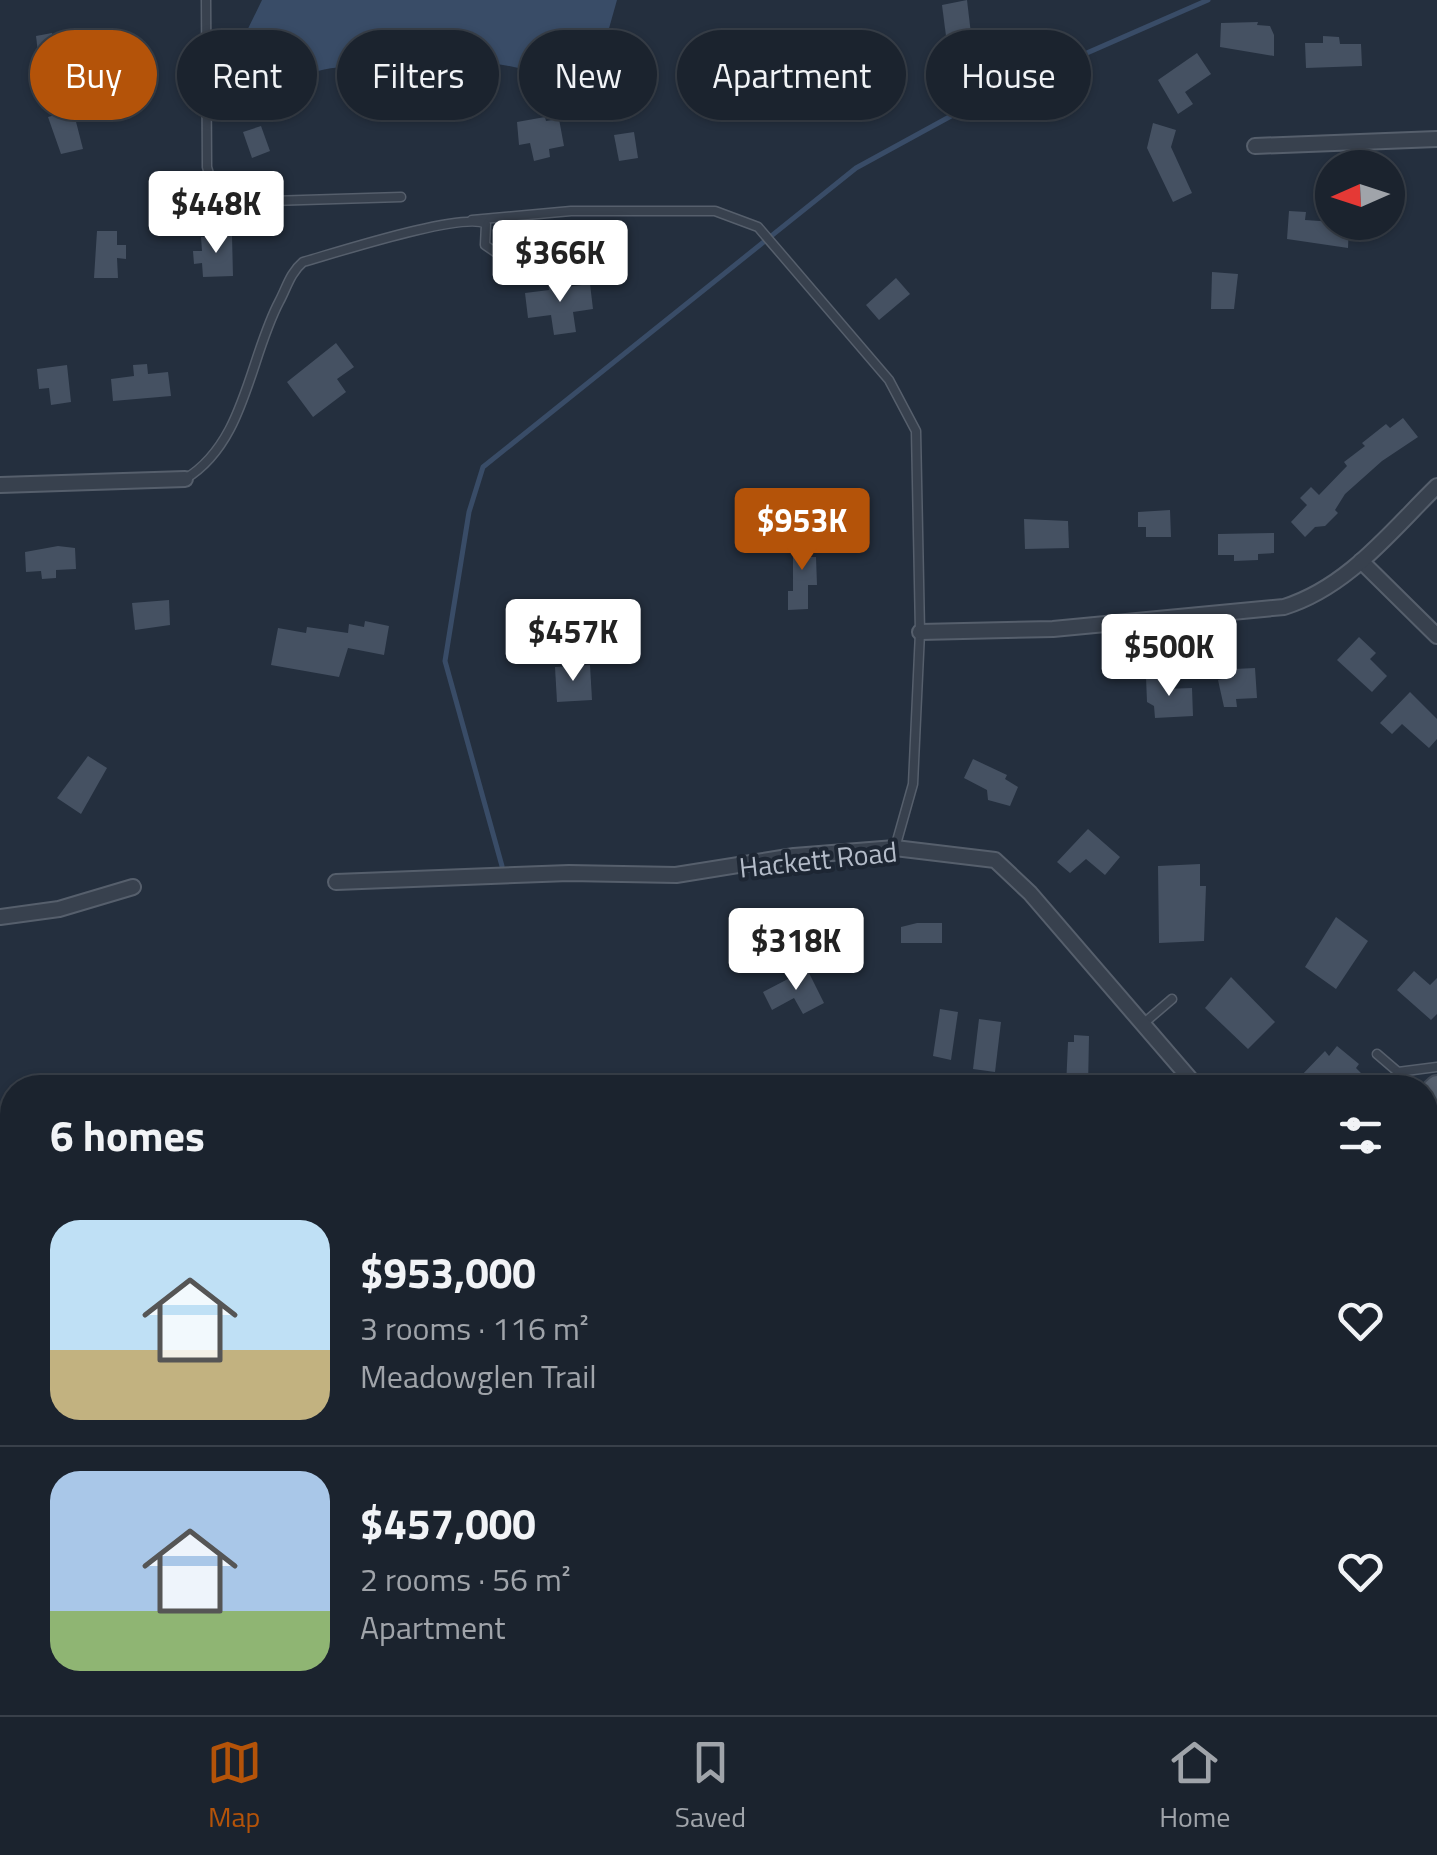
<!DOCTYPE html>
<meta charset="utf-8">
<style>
body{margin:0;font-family:"Titillium Web",sans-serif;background:#242b36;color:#f1f3f6;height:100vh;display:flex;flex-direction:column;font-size:38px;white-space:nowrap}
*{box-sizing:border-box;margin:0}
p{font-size:32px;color:#a0a4aa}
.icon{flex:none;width:55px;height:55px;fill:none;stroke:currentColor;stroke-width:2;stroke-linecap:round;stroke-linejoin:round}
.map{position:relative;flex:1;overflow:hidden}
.drawer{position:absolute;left:0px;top:1075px;width:1438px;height:640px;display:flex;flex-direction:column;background:#1b232e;border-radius:40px 40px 0 0;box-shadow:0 2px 8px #0004,0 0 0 2px #39404a}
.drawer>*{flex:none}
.hud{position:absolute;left:30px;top:30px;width:1378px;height:90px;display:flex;gap:20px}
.needle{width:65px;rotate:267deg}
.controls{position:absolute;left:1315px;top:150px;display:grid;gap:20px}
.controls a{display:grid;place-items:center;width:90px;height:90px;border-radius:50%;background:#1b232e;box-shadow:0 2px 8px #0004,0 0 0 2px #39404a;font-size:50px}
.price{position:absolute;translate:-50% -85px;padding:0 22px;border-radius:10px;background:#fff;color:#222;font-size:32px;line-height:65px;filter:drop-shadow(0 2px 5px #0008)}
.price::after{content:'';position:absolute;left:50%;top:60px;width:30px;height:22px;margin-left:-15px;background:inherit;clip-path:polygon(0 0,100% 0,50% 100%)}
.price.active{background:#b45309;color:#fff}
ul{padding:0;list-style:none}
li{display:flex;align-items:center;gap:30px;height:250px;padding:0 50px}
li+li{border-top:2px solid #39404a}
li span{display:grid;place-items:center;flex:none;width:280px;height:200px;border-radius:30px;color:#555}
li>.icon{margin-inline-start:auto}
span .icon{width:120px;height:120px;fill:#fffc;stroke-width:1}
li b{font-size:42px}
h2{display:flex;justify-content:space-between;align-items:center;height:120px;padding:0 50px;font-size:42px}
.chip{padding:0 35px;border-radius:45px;background:#1b232e;box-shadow:0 2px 8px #0004,0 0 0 2px #39404a;font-size:35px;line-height:90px}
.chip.active{background:#b45309;color:#fff}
.tabs{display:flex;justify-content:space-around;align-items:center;height:140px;border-top:2px solid #39404a;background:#1b232e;font-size:28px;color:#a0a4aa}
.tabs a{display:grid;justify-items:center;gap:5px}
.tabs .active{color:#b45309}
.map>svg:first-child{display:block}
</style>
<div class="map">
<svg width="1437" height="1715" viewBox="0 0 1437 1715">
<rect width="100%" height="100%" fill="#242f3e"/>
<path fill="#263c3f" d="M12 1342V1455H0V1343Z"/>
<path fill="#394c67" d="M262 0H617L595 78C551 82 519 63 475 62 457 61 439 70 422 71 397 73 371 66 345 67 292 69 274 101 222 102L221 84Z"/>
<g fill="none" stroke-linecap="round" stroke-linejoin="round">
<path stroke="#394c67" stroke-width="5" d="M502 866 445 661 469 512 483 467 856 168 984 98 1208 0"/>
</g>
<g fill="#455162">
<path d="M967 0 971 34 946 36 942 5Z"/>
<path d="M1258 22 1257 25 1270 26 1274 35V56L1220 47 1221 23Z"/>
<path d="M52 33 61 82 42 86 36 36Z"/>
<path d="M1323 36 1339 37 1340 44H1361L1362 66 1306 68 1305 43H1323Z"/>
<path d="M1197 53 1211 74 1185 92 1193 104 1178 114 1158 80Z"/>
<path d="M73 110 83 149 61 154 48 117Z"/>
<path d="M545 117 546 121 559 119 564 146 549 149 550 157 534 161 530 143 519 145 517 122Z"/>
<path d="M1153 123 1176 130 1171 147 1192 193 1173 202 1147 148Z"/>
<path d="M261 126 270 151 252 158 243 132Z"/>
<path d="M634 132 638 158 619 161 614 135Z"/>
<path d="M1289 211 1306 212 1305 220 1349 223 1348 248 1287 239Z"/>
<path d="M97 231H117V245H126V259L117 258 118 278H94Z"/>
<path d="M232 236 233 276 203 277 202 263 194 264 193 251H202L201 237Z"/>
<path d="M1212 272 1238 274 1234 309H1211Z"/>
<path d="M896 278 910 294 879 320 866 305Z"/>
<path d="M565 280 566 287 590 284 593 309 573 312 576 332 554 335 551 315 528 318 525 293 549 290 548 282Z"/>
<path d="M336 343 354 367 337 379 346 392 313 417 287 382Z"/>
<path d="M147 364 148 374 168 372 171 396 113 401 111 379 134 376 133 365Z"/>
<path d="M67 365 71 402 51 405 49 388 39 389 37 369Z"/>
<path d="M1403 418 1418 437 1382 461 1345 494 1335 510 1338 513 1325 526 1315 527 1305 537 1291 522 1307 505 1300 498 1311 487 1319 495 1347 466 1344 462 1365 446 1362 443 1386 424 1390 428Z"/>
<path d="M1170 510 1171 537H1146V527H1138V512Z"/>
<path d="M1024 519 1068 521 1069 548 1025 549Z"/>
<path d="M793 533H809V557H816L817 585H808V609L788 610V591H793Z"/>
<path d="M1274 533V553L1258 554V560L1234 561V555H1218V534Z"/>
<path d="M58 546 75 548 76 569 56 570V578L42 579 41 571 26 572 25 552Z"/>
<path d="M169 600 170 625 135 630 132 603Z"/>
<path d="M365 621 389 626 384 655 348 648 339 677 271 665 278 628 306 633 307 627 348 633 349 624 364 627Z"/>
<path d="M1359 637 1376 653 1370 659 1387 676 1372 692 1337 660Z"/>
<path d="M590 665 592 700 557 702 555 667Z"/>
<path d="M1255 668 1257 698 1236 699 1237 707H1224L1218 680 1235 676 1234 669Z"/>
<path d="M1164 676 1165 689 1192 688 1193 716 1155 718 1154 706 1147 702 1146 677Z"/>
<path d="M1410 692 1437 719V739L1429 748 1402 724 1392 734 1380 723Z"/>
<path d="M88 756 107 768 81 814 57 798Z"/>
<path d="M973 759 1007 775 1005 779 1018 787 1010 806 988 800 987 790 964 778Z"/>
<path d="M1088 829 1120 857 1105 875 1086 859 1070 873 1057 862Z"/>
<path d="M1200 864V886H1206L1204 941 1159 943 1158 866Z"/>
<path d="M1336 917 1368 941 1336 989 1305 967Z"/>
<path d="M917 923H942V943H901V927Z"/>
<path d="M807 969 824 1003 803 1014 794 998 772 1010 763 992Z"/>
<path d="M1414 971 1430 985 1437 978V1014L1431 1020 1397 990Z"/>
<path d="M1231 977 1275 1022 1248 1049 1205 1008Z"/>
<path d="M940 1009 958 1012 951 1060 933 1056Z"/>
<path d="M979 1019 1001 1022 995 1072 973 1069Z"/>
<path d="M1074 1035 1089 1036 1088 1088 1066 1087 1068 1042H1074Z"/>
<path d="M1337 1046 1359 1064 1356 1068 1365 1077 1355 1088H1306L1299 1078 1325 1051 1329 1056Z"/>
<path d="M1437 1336V1474H1425V1337Z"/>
<path d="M317 1702H420L421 1715H317Z"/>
</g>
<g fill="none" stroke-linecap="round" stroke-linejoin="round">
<g stroke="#565f6c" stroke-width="11">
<g id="service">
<path d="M206 0 207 167 214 191 239 202 401 197"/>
<path d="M472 220 571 211H715L758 227 889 380 916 431 920 632 913 784 895 848"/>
<path d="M185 479C245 443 249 359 279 302 287 287 290 273 303 262 335 253 464 211 486 224L485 245 507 260"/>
<path d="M1144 1023 1172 999"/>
<path d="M1377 1054 1398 1072 1401 1088"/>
<path d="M1398 1072 1437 1067"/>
<path d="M1425 1489H1437"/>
<path d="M108 1702 109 1715"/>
<path d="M515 1702 516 1714 616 1710"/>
<path d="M842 1702 862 1715"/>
<path d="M1146 1702 1175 1715"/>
<path d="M1414 1702 1424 1715"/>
<path d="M653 1707 658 1715"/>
<path d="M789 1715 798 1702"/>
<path d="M879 1715 886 1702"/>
<path d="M967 1715 979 1702"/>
</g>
</g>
<g stroke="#565f6c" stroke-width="18">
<g id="minor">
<path d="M1255 146 1437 139"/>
<path d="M0 485 185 479"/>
<path d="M1361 561 1437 636"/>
<path d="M920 632 1053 629 1284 607C1348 587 1390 532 1437 486"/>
<path d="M336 882 569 873 676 875 794 856 895 848 995 860 1030 893 1198 1088"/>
<path d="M0 917 59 909 133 887"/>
</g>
</g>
<g stroke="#414a57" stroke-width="26">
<g id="primary">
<path d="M1425 1098 1437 1087"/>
<path d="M1425 1150 1437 1138"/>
<path d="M983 1715 989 1702"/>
<path d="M1027 1715 1032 1702"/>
</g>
</g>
<use href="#service" stroke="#38414e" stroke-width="8"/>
<use href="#minor" stroke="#38414e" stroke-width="14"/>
<use href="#primary" stroke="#56606e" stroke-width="22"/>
</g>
<g text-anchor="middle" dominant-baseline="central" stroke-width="8" stroke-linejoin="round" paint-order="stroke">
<g font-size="28" fill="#b4bcc9" stroke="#1d2633">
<text transform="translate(818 859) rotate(-6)">Hackett Road</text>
</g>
</g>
</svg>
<div class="controls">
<a><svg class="needle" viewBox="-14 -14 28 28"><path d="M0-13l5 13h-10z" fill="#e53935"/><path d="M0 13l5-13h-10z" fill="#a0a4aa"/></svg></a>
</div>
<b class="price" style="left:216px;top:256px">$448K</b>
<b class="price" style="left:560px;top:305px">$366K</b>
<b class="price active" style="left:802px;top:573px">$953K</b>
<b class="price" style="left:573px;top:684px">$457K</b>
<b class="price" style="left:1169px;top:699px">$500K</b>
<b class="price" style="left:796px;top:993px">$318K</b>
<div class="hud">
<a class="chip active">Buy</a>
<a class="chip">Rent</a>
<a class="chip">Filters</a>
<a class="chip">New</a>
<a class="chip">Apartment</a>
<a class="chip">House</a>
</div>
<section class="drawer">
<h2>6 homes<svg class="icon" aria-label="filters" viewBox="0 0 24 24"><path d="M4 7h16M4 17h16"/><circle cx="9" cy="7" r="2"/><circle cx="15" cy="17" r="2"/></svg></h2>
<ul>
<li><span style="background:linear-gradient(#bfe0f5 65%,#c2b280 0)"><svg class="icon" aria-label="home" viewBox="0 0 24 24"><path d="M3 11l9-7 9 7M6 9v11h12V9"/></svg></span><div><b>$953,000</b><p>3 rooms · 116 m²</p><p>Meadowglen Trail</p></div><svg class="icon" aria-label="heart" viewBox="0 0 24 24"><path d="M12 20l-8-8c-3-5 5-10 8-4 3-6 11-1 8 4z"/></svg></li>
<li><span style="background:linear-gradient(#a9c7e8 70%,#8fb573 0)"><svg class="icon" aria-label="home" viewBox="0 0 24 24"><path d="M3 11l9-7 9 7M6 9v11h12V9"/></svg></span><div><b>$457,000</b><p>2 rooms · 56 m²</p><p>Apartment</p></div><svg class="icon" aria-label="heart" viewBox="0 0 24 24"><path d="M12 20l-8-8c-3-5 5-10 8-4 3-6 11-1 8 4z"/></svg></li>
</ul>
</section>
</div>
<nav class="tabs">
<a class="active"><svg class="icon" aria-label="map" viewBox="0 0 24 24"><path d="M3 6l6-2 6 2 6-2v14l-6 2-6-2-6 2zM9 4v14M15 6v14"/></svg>Map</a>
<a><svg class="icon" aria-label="saved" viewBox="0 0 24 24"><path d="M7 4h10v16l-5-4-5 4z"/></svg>Saved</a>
<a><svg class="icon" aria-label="home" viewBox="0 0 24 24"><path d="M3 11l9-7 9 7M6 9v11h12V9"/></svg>Home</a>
</nav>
